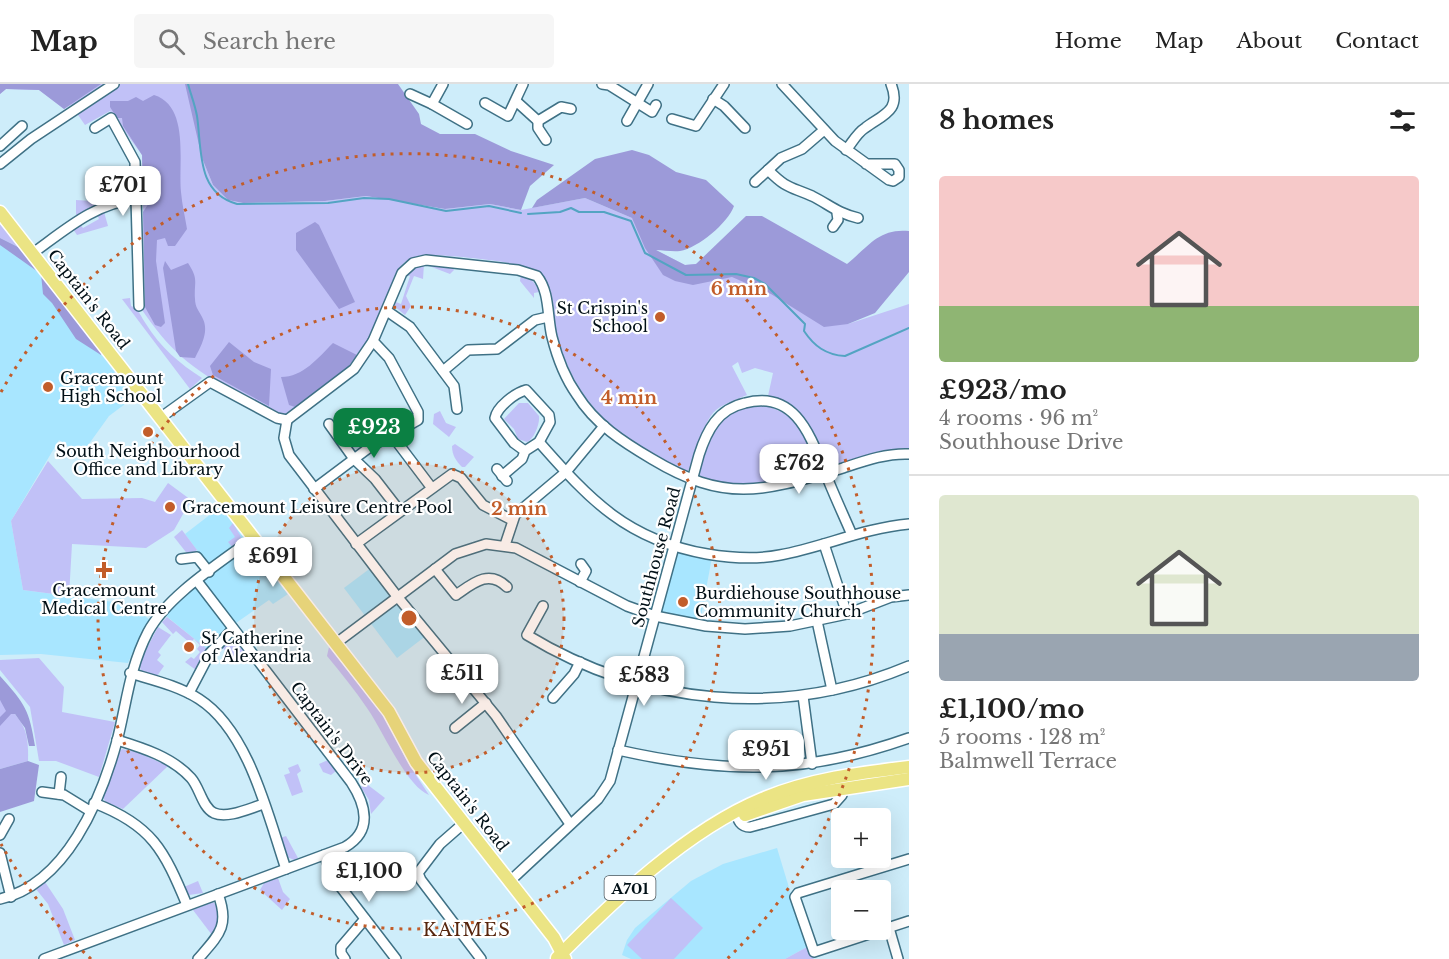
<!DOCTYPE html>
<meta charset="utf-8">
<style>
body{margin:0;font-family:"Libre Baskerville",serif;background:#f6f6f6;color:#222;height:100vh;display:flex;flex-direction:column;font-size:22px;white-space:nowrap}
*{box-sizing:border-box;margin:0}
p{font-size:20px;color:#767676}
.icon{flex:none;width:33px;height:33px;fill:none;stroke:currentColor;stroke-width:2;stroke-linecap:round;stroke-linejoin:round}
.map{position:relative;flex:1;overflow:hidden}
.sheet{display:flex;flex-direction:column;background:#fff;width:540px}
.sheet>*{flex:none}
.controls{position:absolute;left:831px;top:724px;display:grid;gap:12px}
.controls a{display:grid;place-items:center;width:60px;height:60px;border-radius:6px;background:#fff;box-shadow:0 6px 24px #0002;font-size:30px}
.price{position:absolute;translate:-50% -51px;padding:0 14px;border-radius:12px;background:#fff;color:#222;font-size:20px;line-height:39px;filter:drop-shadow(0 2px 3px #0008)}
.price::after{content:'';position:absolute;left:50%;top:36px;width:18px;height:14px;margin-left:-9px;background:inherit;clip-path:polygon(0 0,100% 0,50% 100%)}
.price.active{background:#0b8043;color:#fff}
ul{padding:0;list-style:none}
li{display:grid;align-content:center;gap:12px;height:318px;padding:0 30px}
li+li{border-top:2px solid #e0e0e0}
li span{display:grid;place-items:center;height:186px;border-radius:6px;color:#555}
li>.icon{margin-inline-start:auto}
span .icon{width:108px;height:108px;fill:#fffc;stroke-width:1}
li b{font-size:26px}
h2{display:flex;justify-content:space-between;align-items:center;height:72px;padding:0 30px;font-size:26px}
header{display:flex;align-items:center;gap:36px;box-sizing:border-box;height:84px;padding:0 30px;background:#fff;border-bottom:2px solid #e0e0e0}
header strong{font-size:28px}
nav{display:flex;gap:33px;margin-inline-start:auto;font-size:21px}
.search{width:420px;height:54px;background:#f6f6f6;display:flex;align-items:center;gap:15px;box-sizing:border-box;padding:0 21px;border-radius:6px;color:#767676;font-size:22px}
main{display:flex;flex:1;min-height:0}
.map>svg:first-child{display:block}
</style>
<header>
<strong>Map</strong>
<div class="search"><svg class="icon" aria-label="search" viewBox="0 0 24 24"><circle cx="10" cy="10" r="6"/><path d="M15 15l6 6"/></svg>Search here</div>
<nav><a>Home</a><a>Map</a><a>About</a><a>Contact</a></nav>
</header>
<main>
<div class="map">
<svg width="909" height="875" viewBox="0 0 909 875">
<rect width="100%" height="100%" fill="#ceedfa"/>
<g fill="#a8e6ff">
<path d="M0 154 22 165 137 311 109 332 81 371 59 356 11 437 23 506 129 520 150 536 144 543 128 579 41 570 0 571Z"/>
<path d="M220 423 288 510 273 520 269 516 226 546 207 565 165 531 213 488 185 450Z"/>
<path d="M675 467 712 473 700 538 659 528Z"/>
<path d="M372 483 427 551 397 574 344 504Z"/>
<path d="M777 764 807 863 785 875H631L622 871 627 856 635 844 691 797 723 780Z"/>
</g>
<g fill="#c1c1f7">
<path d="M0 0H190L202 74 213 101 228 116 243 119 325 117 366 112 445 125 490 120 521 126 585 114 632 134 654 165 685 181 725 177 848 240 909 220V364L880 367 830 382C812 347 807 327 768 312L773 289 755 284 742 289 738 278 732 282 747 311C736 316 721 320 713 329 700 343 696 384 685 389 620 358 573 319 556 247 551 227 555 201 538 188 523 177 447 171 426 171 416 171 405 176 399 184 390 197 389 213 383 227 365 267 343 289 309 316 300 323 290 334 277 331 264 327 249 316 237 309 191 285 169 266 140 223H145L142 71 110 27 85 41 71 21 64 25 39 6 6 5 0 10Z"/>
<path d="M76 116 106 118 76 132Z"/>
<path d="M104 128 108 142 77 151 73 145 80 140 83 144 99 135 97 130Z"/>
<path d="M0 140 22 165 0 154Z"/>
<path d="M424 180 452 183 454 186 450 190 424 180 423 195 414 192 406 212 411 222 405 231 394 222 396 218 401 220 410 192 405 191 413 184Z"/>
<path d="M521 190C530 193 536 199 539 208L534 209V214L520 197Z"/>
<path d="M130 214 131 222C139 225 141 233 146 240 160 263 180 280 202 294L190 305 122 215Z"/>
<path d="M519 319H528L539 332C540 340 534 355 527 358L518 355 514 345 504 335Z"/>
<path d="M754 320C783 323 800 337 811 363 814 370 818 378 818 385 784 405 736 403 699 395L697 392C710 347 708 336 754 320Z"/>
<path d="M440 327 446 339 456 343 449 353 433 340 434 330Z"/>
<path d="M455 360 474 373 465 383H462C456 377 452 371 452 362Z"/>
<path d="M48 377 82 415 142 414 155 418 168 399 191 416 174 446 146 464 72 460 69 512 23 506 11 437Z"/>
<path d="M233 439 241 453 240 459 233 464 228 458 235 453 229 444Z"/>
<path d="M182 446 197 466 189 472 174 453Z"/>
<path d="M167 533 207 565 196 586 185 578 191 573 194 575 200 568 197 565 200 561 194 555 190 559 176 547 173 550 162 538Z"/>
<path d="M158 543 171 551 158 568 161 571 157 576 164 582 157 592 142 587 138 581Z"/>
<path d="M233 556 245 568 237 575 221 563Z"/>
<path d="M329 563 384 633 408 679 429 711C406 702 382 645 367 624 355 606 341 589 327 572Z"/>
<path d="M39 574 64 603 62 628 115 638 99 693 56 677H39L30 623 0 586V576Z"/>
<path d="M0 616C23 636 29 645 28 677L0 685Z"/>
<path d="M122 665 137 668 168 682 123 725 105 718 103 711 117 670Z"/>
<path d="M328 676 336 687 331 691 323 688 319 680Z"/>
<path d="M298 680 301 687 297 690 303 708 292 712 284 691 290 689 288 684Z"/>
<path d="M364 698 385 714 371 730 369 716 361 703Z"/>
<path d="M286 752 298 774 294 776 287 773 280 754Z"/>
<path d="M278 794 283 808 290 815 282 826 260 806 264 799Z"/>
<path d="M198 797 203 809 189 811 184 803Z"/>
<path d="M45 798 63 825 75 856 64 861 48 820 36 805Z"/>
<path d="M671 814 703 844 674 875H642L627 861Z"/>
<path d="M213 818 221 826 218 842 212 851 193 826Z"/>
<path d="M807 863 814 875H785Z"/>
</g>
<g fill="#9c9ad9">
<path d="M0 0H101L64 25 39 6 6 5 0 10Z"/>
<path d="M185 0H398L419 30 421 40 440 50H475L511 67 554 81 530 102 521 126 490 120 445 125 366 112 325 117 243 119 228 116 213 101 202 74Z"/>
<path d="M154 11C190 22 178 79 181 108 182 120 185 133 187 145L175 162H168L165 154 157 156 156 177 165 239 161 243 155 241 145 223 143 128 151 116 143 104 142 71 123 42 122 34H117L110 23V17H128L136 13 143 17Z"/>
<path d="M632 66 649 71 676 88 706 96 734 122C728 139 698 164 680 167 673 168 663 166 656 166L685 181 696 180 746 132H762L847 180C869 162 879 144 909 147V188L875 229 848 240 824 243 771 210 732 193 693 201 675 197 663 191 645 164 632 134 585 114 532 124 537 116 595 75Z"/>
<path d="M315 138 319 141 355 218 339 225 296 166V149Z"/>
<path d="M0 154 22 165 102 268 101 271 76 255 52 219 43 210 41 190 0 161Z"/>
<path d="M165 177 171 186 188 179C199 196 194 197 195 215 195 223 199 227 202 233 210 247 201 262 195 274L180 273 176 267 163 184Z"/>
<path d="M229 258 254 278 271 285 269 322 213 291 210 282Z"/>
<path d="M333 259 357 271 346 286 298 324 289 321 281 293C303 293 318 274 333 259Z"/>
<path d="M0 592C25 620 29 625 35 662H29L25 644 15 630H11L0 642V633L6 627 0 616Z"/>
<path d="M28 677 39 681 34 717 0 728V685Z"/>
</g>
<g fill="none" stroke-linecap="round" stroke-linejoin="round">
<g stroke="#53a4c2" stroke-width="2">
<path d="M188 0C191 11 195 21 197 32 202 65 196 109 237 120L328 119 364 114 389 115 446 127 489 122 521 129"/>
<path d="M528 130 560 128 571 124 579 128H604L631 137 645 169 686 191 736 190 754 194 765 200 805 240 804 247C814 262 826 271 845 272L909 244"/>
</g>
<g stroke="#3f7185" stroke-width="12">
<g id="minor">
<path d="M443 0 432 20 467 40"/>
<path d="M602 0 609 1 652 28 656 21"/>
<path d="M782 0 835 57 889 96 893 97 899 93V86L895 80H866"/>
<path d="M410 10 432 20"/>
<path d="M713 15 724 22 745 44"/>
<path d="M517 18 538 37 561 23 571 25"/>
<path d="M485 19 508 32 523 0"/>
<path d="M672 35 696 42 724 0"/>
<path d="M538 37V44L546 56"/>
<path d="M627 37 648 0"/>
<path d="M95 44 111 34 135 78 139 222"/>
<path d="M0 62 22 42"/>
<path d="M846 66C852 59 857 49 865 44 882 31 902 27 891 0"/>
<path d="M0 80 31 55 114 0"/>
<path d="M768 86C787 105 789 102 812 112 830 121 837 129 858 134"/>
<path d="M755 98 781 74 802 65 824 46"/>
<path d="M833 143 838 136 837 129"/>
<path d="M33 169C65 146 95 119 136 115"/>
<path d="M387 227 410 243 454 302 457 325"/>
<path d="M443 287 468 266 497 265 535 236 548 233"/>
<path d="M160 334 210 298 277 334 287 336"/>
<path d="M287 336 354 285 373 257 402 189 413 179 426 176 518 186 537 192C550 208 547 233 552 253 557 273 565 294 577 311 595 340 623 358 652 375 727 420 764 407 843 384 864 377 886 369 909 370"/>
<path d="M287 336 284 354 289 371 396 511 496 632 570 740"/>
<path d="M329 340 354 375 375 395 399 426"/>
<path d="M397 358 431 403"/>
<path d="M539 358C590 416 627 456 707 470 731 474 755 476 780 471 823 463 864 444 909 440"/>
<path d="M497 385 507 397"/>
<path d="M502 392 522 375 525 367 539 358 550 338 549 331 526 306C515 309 497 323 495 334L514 359 525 367"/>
<path d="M314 405 370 363 418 336V328L389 274 373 257"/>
<path d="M356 460 452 390 461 394 483 421 512 436"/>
<path d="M824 460 847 530"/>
<path d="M505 461 515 431 566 388 604 342"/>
<path d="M181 475 197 473 209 488"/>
<path d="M435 485 456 511C473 499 489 485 507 503"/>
<path d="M580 498 586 487 581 480"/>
<path d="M543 522 527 551C644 622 783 635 909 582"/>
<path d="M817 537 832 606"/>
<path d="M335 560 455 470 486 460 516 464 627 522 655 532 706 542 745 545 790 542 847 530 891 513 909 511"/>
<path d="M130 589C153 596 179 602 199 615 249 647 268 732 286 785"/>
<path d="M189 609 210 569 233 545"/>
<path d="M803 612 812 680"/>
<path d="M553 614 574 590 580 578"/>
<path d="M455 644 486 619"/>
<path d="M117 656C143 664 172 673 191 694 200 704 202 723 214 729 228 735 250 724 264 720"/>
<path d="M618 666C725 690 805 691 909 654"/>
<path d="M42 708 64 711 90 727"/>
<path d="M59 710 61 693"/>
<path d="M94 719C152 741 164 766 187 821"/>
<path d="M735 727C738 736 740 743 750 743L834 720 842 711V704"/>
<path d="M464 739 440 760 418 789 421 796 481 875"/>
<path d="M0 751 9 735"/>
<path d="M0 769 11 813"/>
<path d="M324 771 333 793 396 875"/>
<path d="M909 775 798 809 795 813 814 868 909 837"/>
<path d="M510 797 598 715 610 697 699 371C707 346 718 325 745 319 795 306 810 351 825 388 833 409 843 430 852 451"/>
<path d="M0 815C66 800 101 716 117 657 127 618 129 585 148 548 168 511 220 479 253 454"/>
<path d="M889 844 898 875"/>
<path d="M44 875 345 763C373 747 366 721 351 698L197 497"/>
<path d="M198 875C219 851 230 842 218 810"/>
<path d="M345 875 341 869V863L365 835"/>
</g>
</g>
<g stroke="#fff" stroke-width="15">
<g id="major">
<path d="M0 128 389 628 416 678 554 854 565 875"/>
<path d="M745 731 803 711 909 695"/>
<path d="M557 874C613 817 687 746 762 715 809 695 859 689 909 683"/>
</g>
</g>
<use href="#minor" stroke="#fff" stroke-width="9"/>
<use href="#major" stroke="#ebe484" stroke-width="12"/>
</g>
<circle cx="409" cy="534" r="155" fill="#c25d2a" fill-opacity=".12"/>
<g fill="none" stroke="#c25d2a" stroke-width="3" stroke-dasharray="3 6">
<circle cx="409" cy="534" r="155"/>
<circle cx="409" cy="534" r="311"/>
<path d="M91 875A466 466 0 0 1 1 760M1 308A466 466 0 1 1 727 875"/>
</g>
<g fill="#c25d2a" stroke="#fff" stroke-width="2">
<circle cx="660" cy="233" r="6"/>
<circle cx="48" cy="303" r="6"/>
<circle cx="148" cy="348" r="6"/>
<circle cx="170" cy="423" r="6"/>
<path d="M101 477h6v6h6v6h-6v6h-6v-6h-6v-6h6z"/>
<circle cx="683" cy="518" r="6"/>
<circle cx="189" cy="563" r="6"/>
</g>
<g text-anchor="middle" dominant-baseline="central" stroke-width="4.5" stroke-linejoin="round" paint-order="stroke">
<rect fill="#fff" stroke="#4c575c" stroke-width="1.5" x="604.5" y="792" width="51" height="24" rx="4.5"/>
<g font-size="15" font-weight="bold" fill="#000f16">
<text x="630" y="804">A701</text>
</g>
<g font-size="16" fill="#000f16" stroke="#fff">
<text transform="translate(89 215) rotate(52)">Captain's Road</text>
<text transform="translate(656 473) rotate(-75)">Southhouse Road</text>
<text transform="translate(332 649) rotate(53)">Captain's Drive</text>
<text transform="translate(468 717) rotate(52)">Captain's Road</text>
</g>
<g font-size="16" fill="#000f16" stroke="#fff" text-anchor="start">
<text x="648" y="224" text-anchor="end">St Crispin's<tspan x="648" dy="18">School</tspan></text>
<text x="60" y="294">Gracemount<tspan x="60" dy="18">High School</tspan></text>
<text x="148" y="367" text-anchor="middle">South Neighbourhood<tspan x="148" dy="18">Office and Library</tspan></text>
<text x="182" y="423">Gracemount Leisure Centre Pool</text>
<text x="104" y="506" text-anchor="middle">Gracemount<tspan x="104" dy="18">Medical Centre</tspan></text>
<text x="695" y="509">Burdiehouse Southhouse<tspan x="695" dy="18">Community Church</tspan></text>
<text x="201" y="554">St Catherine<tspan x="201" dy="18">of Alexandria</tspan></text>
</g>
<g font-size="18" letter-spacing="1.5" fill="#56250d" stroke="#fff">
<text x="467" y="846">KAIMES</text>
</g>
</g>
<circle cx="409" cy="534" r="9" fill="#c25d2a" stroke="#fff" stroke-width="3"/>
<g font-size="18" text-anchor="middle" font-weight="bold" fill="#c25d2a" stroke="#fff" stroke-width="4.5" stroke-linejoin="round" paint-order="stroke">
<text x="739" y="211">6 min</text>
<text x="629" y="320">4 min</text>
<text x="519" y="431">2 min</text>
</g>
</svg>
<div class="controls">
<a>+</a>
<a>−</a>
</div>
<b class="price" style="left:123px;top:133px">£701</b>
<b class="price active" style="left:374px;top:375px">£923</b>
<b class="price" style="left:799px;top:411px">£762</b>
<b class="price" style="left:273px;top:504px">£691</b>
<b class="price" style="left:462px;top:621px">£511</b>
<b class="price" style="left:644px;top:623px">£583</b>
<b class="price" style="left:766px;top:697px">£951</b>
<b class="price" style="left:369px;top:819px">£1,100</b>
</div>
<section class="sheet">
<h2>8 homes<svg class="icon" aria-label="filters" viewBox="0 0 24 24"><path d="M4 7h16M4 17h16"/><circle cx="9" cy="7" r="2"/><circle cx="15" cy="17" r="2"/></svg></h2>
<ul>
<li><span style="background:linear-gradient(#f6c9c9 70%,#8fb573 0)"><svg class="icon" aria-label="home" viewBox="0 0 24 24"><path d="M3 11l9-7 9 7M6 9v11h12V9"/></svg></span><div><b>£923/mo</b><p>4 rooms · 96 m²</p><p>Southhouse Drive</p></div></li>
<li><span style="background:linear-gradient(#dfe7d0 75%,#9aa5b1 0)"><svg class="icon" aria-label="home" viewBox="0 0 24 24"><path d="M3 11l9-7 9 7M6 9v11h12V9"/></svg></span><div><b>£1,100/mo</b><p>5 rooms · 128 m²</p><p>Balmwell Terrace</p></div></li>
</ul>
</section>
</main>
